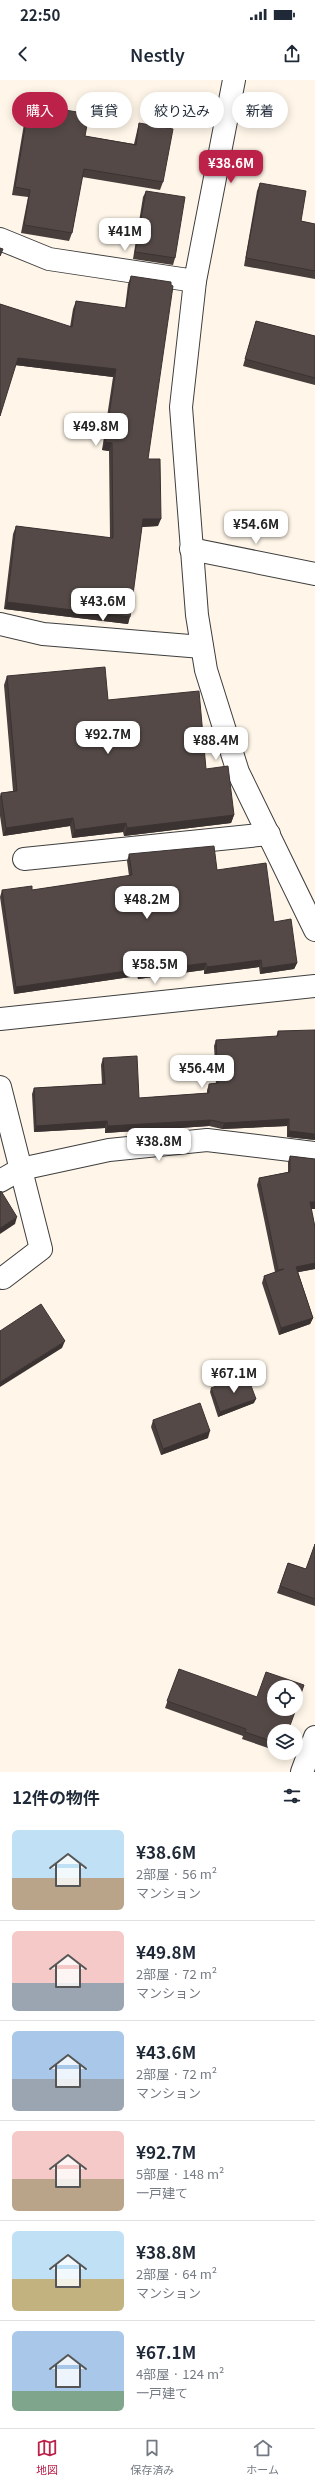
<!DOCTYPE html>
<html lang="ja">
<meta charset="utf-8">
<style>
body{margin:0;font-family:Georgia,"Noto Sans JP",serif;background:#f2f2f3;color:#1f2937;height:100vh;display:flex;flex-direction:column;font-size:15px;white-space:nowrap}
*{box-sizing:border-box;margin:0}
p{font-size:13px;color:#747a83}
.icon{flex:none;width:22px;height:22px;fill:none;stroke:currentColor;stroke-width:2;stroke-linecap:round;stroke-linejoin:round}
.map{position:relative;height:1692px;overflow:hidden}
.panel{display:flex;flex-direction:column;background:#fff;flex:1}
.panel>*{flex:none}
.banner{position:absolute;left:12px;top:12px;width:291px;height:36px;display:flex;gap:8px}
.buttons{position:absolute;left:267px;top:1600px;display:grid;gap:8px}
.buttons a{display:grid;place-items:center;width:36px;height:36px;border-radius:50%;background:#fff;box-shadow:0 2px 10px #0003;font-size:20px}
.price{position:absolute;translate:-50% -34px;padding:0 9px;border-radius:8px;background:#fff;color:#222;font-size:13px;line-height:26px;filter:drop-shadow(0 1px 2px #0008)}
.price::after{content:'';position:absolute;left:50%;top:24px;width:12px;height:9px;margin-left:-6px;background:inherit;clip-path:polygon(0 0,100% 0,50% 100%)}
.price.active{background:#bc214a;color:#fff}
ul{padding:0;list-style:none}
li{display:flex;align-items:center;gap:12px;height:100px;padding:0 12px}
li+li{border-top:1px solid #e0e1e3}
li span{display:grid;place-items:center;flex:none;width:112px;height:80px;border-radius:6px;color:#555}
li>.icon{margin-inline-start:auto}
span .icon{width:48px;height:48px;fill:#fffc;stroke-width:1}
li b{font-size:17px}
h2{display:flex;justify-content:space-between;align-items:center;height:48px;padding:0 12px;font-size:17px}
.pill{padding:0 14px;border-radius:18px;background:#fff;box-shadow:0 2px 10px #0003;font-size:14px;line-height:36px}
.pill.active{background:#bc214a;color:#fff}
.status{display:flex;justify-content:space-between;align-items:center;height:28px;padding:0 20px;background:#fff;direction:ltr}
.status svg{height:11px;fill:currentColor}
header{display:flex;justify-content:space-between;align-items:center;height:52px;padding:0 12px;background:#fff;font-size:18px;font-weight:600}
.menu{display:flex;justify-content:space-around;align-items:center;height:56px;border-top:1px solid #e0e1e3;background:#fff;font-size:11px;color:#747a83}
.menu a{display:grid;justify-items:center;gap:2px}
.menu .active{color:#bc214a}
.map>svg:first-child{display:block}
</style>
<div class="status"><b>22:50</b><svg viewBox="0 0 49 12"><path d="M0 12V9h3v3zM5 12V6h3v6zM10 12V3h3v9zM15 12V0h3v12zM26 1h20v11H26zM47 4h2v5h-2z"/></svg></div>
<header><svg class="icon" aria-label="back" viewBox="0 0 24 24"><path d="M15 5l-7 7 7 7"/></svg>Nestly<svg class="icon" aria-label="share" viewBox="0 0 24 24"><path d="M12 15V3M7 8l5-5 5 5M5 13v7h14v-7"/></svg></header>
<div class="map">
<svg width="315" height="1692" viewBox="0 0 315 1692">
<rect width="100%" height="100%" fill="#fff6e9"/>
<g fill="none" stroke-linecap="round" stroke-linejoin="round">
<g stroke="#3e3e3e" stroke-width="24">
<g id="minor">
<path d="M0 159 49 179 195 201 234 0"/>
<path d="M191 469 315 494"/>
<path d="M0 544 43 554 202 567"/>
<path d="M24 779 269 754"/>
<path d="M0 939 315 906"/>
<path d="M0 1007 41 1169 3 1198"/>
<path d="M0 1101 21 1089 109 1070 207 1060 315 1073"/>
</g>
</g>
<g stroke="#3e3e3e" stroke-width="24">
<g id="tertiary">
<path d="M195 201 181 327 197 535 206 590 238 692 315 850"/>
<path d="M302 1692 315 1657"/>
</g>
</g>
<use href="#minor" stroke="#fff" stroke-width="22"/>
<use href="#tertiary" stroke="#fff" stroke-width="22"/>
</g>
<g fill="#483f3d">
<path d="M29 24 85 56 134 64 137 51 139 43 163 102 160 110 82 97 72 153 69 161 21 153 28 117 12 115 26 32Z"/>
<path d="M260 103 301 141 315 144V199L244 186 257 111Z"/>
<path d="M146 111 175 178 173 185 133 179 143 117Z"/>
<path d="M131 196 148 379 158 446 142 447 128 544 4 529 13 454 16 446 110 458 109 371 102 370 113 297 15 285 0 224 70 247 73 229 76 221 125 228 128 204Z"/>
<path d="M256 241 315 256V305L243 286Z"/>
<path d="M7 596 108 620 206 689 234 735 231 743 124 756 123 752 72 758 70 746 3 756 0 736V716L1 713 13 711 4 605Z"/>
<path d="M129 774 217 790 274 842 297 883 294 889 260 894 259 887 204 894V890L138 899 137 896 14 914 0 817 2 810H32L129 796 127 781Z"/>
<path d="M278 951 315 1060 287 1057V1046L222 1049 209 1046 105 1053V1048L34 1052 32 1014 34 1008 102 1004 101 985 103 978 139 1018 207 1013V1010L209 1004 216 1003 214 966 216 960 276 957Z"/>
<path d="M290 1076 315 1079V1129H311L315 1147V1189L298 1192 313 1238 310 1244 279 1255 262 1203 264 1196 275 1192 257 1105 259 1098 288 1092V1082Z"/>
<path d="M211 1308 254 1323 218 1337 210 1312Z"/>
<path d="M153 1340 208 1358 161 1375 151 1347Z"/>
<path d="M315 1464V1526L277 1513 288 1483 306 1489Z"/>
<path d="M179 1589 274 1651V1670L242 1659 243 1656 165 1628Z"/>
</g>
<g fill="#3b3332">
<path d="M18 278 116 289 113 297 15 285Z"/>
<path d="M105 362 112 363 109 371 102 370Z"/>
<path d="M143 439H161L158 446 140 447Z"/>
<path d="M7 522 130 537 128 544 4 529Z"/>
<path d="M234 735 231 743 124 756 127 748Z"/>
<path d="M73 738 70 746 3 756 6 748Z"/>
<path d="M126 743 123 752 72 758 75 750Z"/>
<path d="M261 880 259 887 204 894 207 887Z"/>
<path d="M206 883 204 890 138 899 140 892Z"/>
<path d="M297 883 294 889 260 894 262 888Z"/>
<path d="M140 889 137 896 14 914 16 907Z"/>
<path d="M289 1039 287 1046 222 1049 224 1043Z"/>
<path d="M211 1040 209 1046 105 1053 108 1046Z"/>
<path d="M107 1041 105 1048 34 1052 36 1046Z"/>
<path d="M289 1051 315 1054V1060L287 1057Z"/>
<path d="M310 1122H315V1129H308Z"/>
<path d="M17 1137 15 1144 0 1154V1148Z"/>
<path d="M315 1183V1189L294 1193 296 1187Z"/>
<path d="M313 1238 310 1244 279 1255 281 1248Z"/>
<path d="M65 1261 62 1268 0 1307V1302Z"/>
<path d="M256 1319 254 1323 218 1337 220 1332Z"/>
<path d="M210 1351 208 1358 161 1375 163 1369Z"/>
</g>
<g fill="#544947" stroke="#3b3332">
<path d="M29 24 89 34 85 56 136 65 139 43 173 49 163 102 84 89 72 153 24 145 30 110 15 107Z"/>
<path d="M260 103 306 111 301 141 315 144V191L246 178Z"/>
<path d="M146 111 185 117 175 178 135 172Z"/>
<path d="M0 168 3 169 0 176Z"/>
<path d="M131 196 171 202V205L173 206 148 379H160L161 439H143L130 537 7 522 16 446 113 458 112 363 105 362 116 289 18 278 0 336V224L72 247 76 221 126 228Z"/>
<path d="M256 241 315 256V298L245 279Z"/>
<path d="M105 587 108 620 199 611 206 689 228 686 234 735 127 748 126 743 75 750 73 738 6 748 1 713 17 711 7 596Z"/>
<path d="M214 766 217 790 266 783 274 842 291 839 297 883 262 888 261 880 207 887 206 883 140 892V889L16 907 2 810 32 806V810L132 795 129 774Z"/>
<path d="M315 950V1054L289 1051V1039L224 1043 211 1040 108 1046 107 1041 36 1046 34 1008 105 1004 103 978 137 976 139 1018 209 1013V1004L218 1003 216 960 278 956V951Z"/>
<path d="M290 1076 315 1079V1122H310L315 1147V1183L296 1187 313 1238 281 1248 264 1196 284 1189 278 1190 259 1098 290 1092Z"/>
<path d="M1 1111 17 1137 0 1148V1112Z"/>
<path d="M41 1224 65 1261 0 1302V1251Z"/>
<path d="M247 1295 256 1319 220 1332 211 1308Z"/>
<path d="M200 1323 210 1351 163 1369 153 1340Z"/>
<path d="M315 1464V1519L280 1506 288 1483 306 1489Z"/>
<path d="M179 1589 257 1617 266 1592 304 1605 296 1628V1607H274V1629H296L288 1651H274V1662L245 1652 246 1649 167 1621Z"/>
</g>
</svg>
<div class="buttons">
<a><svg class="icon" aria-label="locate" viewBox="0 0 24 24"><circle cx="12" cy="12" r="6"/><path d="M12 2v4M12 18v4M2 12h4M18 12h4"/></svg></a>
<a><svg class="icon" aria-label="layers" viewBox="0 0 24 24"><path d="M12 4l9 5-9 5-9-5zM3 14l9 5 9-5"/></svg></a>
</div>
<b class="price active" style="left:231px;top:104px">¥38.6M</b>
<b class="price" style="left:125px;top:172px">¥41M</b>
<b class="price" style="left:96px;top:367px">¥49.8M</b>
<b class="price" style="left:256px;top:465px">¥54.6M</b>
<b class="price" style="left:103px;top:542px">¥43.6M</b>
<b class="price" style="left:108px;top:675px">¥92.7M</b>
<b class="price" style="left:216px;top:681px">¥88.4M</b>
<b class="price" style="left:147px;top:840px">¥48.2M</b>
<b class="price" style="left:155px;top:905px">¥58.5M</b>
<b class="price" style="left:202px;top:1009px">¥56.4M</b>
<b class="price" style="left:159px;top:1082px">¥38.8M</b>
<b class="price" style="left:234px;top:1314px">¥67.1M</b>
<div class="banner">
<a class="pill active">購入</a>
<a class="pill">賃貸</a>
<a class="pill">絞り込み</a>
<a class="pill">新着</a>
</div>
</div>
<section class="panel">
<h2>12件の物件<svg class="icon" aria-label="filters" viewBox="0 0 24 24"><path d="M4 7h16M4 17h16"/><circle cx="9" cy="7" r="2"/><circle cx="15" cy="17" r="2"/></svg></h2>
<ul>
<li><span style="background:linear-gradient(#bfe0f5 60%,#b9a48a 0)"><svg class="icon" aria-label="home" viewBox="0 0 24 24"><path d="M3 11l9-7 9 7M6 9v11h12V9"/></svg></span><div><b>¥38.6M</b><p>2部屋 · 56 m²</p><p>マンション</p></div></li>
<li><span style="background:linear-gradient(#f6c9c9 65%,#9aa5b1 0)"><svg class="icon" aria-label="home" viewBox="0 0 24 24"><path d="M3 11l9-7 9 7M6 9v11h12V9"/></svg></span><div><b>¥49.8M</b><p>2部屋 · 72 m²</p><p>マンション</p></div></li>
<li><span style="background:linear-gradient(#a9c7e8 60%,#9aa5b1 0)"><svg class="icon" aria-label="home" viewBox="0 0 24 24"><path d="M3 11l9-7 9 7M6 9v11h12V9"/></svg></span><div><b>¥43.6M</b><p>2部屋 · 72 m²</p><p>マンション</p></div></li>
<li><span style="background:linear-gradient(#f6c9c9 60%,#b9a48a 0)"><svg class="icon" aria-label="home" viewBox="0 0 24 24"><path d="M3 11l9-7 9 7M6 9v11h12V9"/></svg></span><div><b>¥92.7M</b><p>5部屋 · 148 m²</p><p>一戸建て</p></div></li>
<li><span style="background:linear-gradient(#bfe0f5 60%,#c2b280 0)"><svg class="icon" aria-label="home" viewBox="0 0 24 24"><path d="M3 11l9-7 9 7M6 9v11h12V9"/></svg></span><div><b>¥38.8M</b><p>2部屋 · 64 m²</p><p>マンション</p></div></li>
<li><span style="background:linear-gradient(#a9c7e8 75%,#7fa58c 0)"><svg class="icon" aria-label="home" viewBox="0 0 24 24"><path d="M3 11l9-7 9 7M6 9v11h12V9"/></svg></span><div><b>¥67.1M</b><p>4部屋 · 124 m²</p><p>一戸建て</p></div></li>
</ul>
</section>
<nav class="menu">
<a class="active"><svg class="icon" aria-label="map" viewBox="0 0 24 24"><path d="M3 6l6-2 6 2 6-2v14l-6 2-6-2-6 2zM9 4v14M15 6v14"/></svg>地図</a>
<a><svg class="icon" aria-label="saved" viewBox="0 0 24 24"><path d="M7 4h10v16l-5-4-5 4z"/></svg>保存済み</a>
<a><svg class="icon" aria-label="home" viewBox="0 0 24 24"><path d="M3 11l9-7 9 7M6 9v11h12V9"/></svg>ホーム</a>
</nav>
